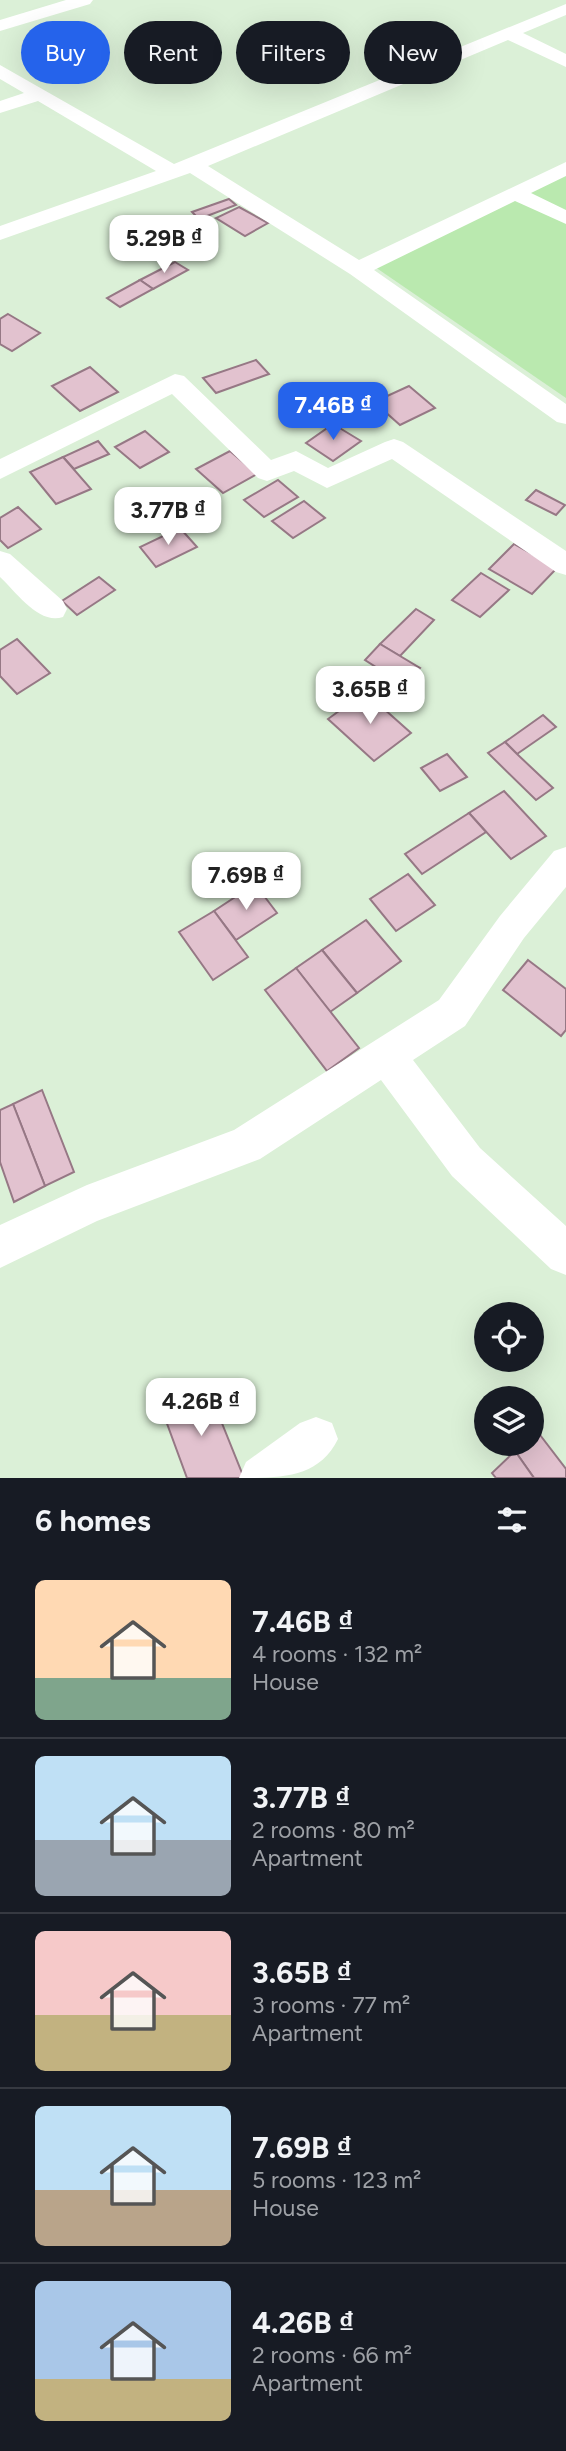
<!DOCTYPE html>
<meta charset="utf-8">
<style>
body{margin:0;font-family:Figtree,sans-serif;background:#20242c;color:#f1f3f6;height:100vh;display:flex;flex-direction:column;font-size:26px;white-space:nowrap}
*{box-sizing:border-box;margin:0}
p{font-size:23px;color:#9ea1a6}
.icon{flex:none;width:38px;height:38px;fill:none;stroke:currentColor;stroke-width:2;stroke-linecap:round;stroke-linejoin:round}
.map{position:relative;height:1478px;overflow:hidden}
.drawer{display:flex;flex-direction:column;background:#171b24;flex:1}
.drawer>*{flex:none}
.guide{position:absolute;left:21px;top:21px;width:525px;height:63px;display:flex;gap:14px}
.fabs{position:absolute;left:474px;top:1302px;display:grid;gap:14px}
.fabs a{display:grid;place-items:center;width:70px;height:70px;border-radius:50%;background:#171b24;box-shadow:0 7px 28px #0002;font-size:35px}
.price{position:absolute;translate:-50% -60px;padding:0 16px;border-radius:14px;background:#fff;color:#222;font-size:23px;line-height:46px;filter:drop-shadow(0 2px 4px #0008)}
.price::after{content:'';position:absolute;left:50%;top:42px;width:21px;height:16px;margin-left:-10px;background:inherit;clip-path:polygon(0 0,100% 0,50% 100%)}
.price.active{background:#2563eb;color:#fff}
ul{padding:0;list-style:none}
li{display:flex;align-items:center;gap:21px;height:175px;padding:0 35px}
li+li{border-top:2px solid #363941}
li span{display:grid;place-items:center;flex:none;width:196px;height:140px;border-radius:10px;color:#555}
li>.icon{margin-inline-start:auto}
span .icon{width:84px;height:84px;fill:#fffc;stroke-width:1}
li b{font-size:30px}
h2{display:flex;justify-content:space-between;align-items:center;height:84px;padding:0 35px;font-size:30px}
.chip{padding:0 24px;border-radius:32px;background:#171b24;box-shadow:0 7px 28px #0002;font-size:24px;line-height:63px}
.chip.active{background:#2563eb;color:#fff}
.map>svg:first-child{display:block}
</style>
<div class="map">
<svg width="566" height="1478" viewBox="0 0 566 1478">
<rect width="100%" height="100%" fill="#dbf0d7"/>
<path fill="#bae9af" d="M566 173V398L375 267Z"/>
<g fill="#e2c2cf" stroke="#967885" stroke-width="2">
<path d="M229 199 236 205 199 219 192 212Z"/>
<path d="M239 207 268 223 245 236 216 218Z"/>
<path d="M190 231 211 246 196 252 176 237Z"/>
<path d="M175 262 188 270 153 289 140 280Z"/>
<path d="M140 280 153 289 120 307 107 298Z"/>
<path d="M8 314 40 333 12 351 0 344V319Z"/>
<path d="M256 360 269 374 216 393 203 378Z"/>
<path d="M90 367 118 392 80 411 52 386Z"/>
<path d="M409 386 435 408 400 425 374 402Z"/>
<path d="M315 388 338 403 308 422 285 406Z"/>
<path d="M333 424 361 441 333 461 306 443Z"/>
<path d="M145 431 169 452 140 468 115 447Z"/>
<path d="M98 441 109 454 74 469 63 457Z"/>
<path d="M230 451 257 474 223 493 196 469Z"/>
<path d="M63 457 91 489 56 504 30 472Z"/>
<path d="M278 480 298 497 264 517 244 500Z"/>
<path d="M536 490 565 505 556 515 526 500Z"/>
<path d="M304 501 325 518 293 538 272 521Z"/>
<path d="M18 507 41 529 8 548 0 540V518Z"/>
<path d="M180 528 197 547 156 567 140 547Z"/>
<path d="M514 544 557 568 532 594 489 569Z"/>
<path d="M481 573 509 590 480 617 452 600Z"/>
<path d="M99 577 115 590 77 615 62 601Z"/>
<path d="M416 609 434 620 400 656 380 644Z"/>
<path d="M17 639 50 673 17 694 0 676V650Z"/>
<path d="M380 644 420 668 404 685 365 660Z"/>
<path d="M365 692 411 733 374 761 328 719Z"/>
<path d="M543 715 556 727 517 754 505 742Z"/>
<path d="M505 742 517 754 553 788 536 800 488 753Z"/>
<path d="M447 754 467 777 440 791 421 768Z"/>
<path d="M504 791 546 836 511 859 469 813Z"/>
<path d="M469 813 486 832 422 874 405 854Z"/>
<path d="M408 874 435 905 396 931 370 899Z"/>
<path d="M255 884 277 913 236 940 214 911Z"/>
<path d="M214 911 248 957 213 980 179 932Z"/>
<path d="M366 920 401 961 357 993 322 950Z"/>
<path d="M322 950 357 993 330 1012 296 968Z"/>
<path d="M528 960 566 989V1030L561 1036 503 990Z"/>
<path d="M296 968 359 1048 327 1071 265 990Z"/>
<path d="M42 1090 74 1172 45 1186 13 1104Z"/>
<path d="M13 1104 45 1186 14 1202 0 1162V1110Z"/>
<path d="M207 1386 244 1478H187L162 1410Z"/>
<path d="M537 1431 566 1469V1478H534L515 1451 523 1444H532V1436Z"/>
<path d="M515 1451 534 1478H496L492 1473Z"/>
</g>
<g fill="none" stroke-linecap="round" stroke-linejoin="round">
<g fill="#fff" fill-rule="evenodd">
<path d="M66 0H93L90 4 0 31V20Z"/>
<path d="M566 4V15L523 33 566 54V67L508 40 208 166 359 260 566 162V176L531 193 566 210V224L515 201 374 270 566 404V424L557 422 350 274 190 173 0 240V226L156 171 38 101 0 113V101L24 93 0 79V65L174 164Z"/>
<path d="M175 374 184 376 271 460 296 451 328 468 385 442 394 439 403 442 566 551V575L556 572 392 459 327 488 294 471 267 481 258 478 172 394 0 479V459Z"/>
<path d="M0 551 10 554 63 601 67 609 63 617C39 625 17 593 0 577Z"/>
<path d="M566 847V887L524 938 465 1026 413 1060 480 1148 566 1226V1275L551 1269 452 1176 381 1080 260 1159 97 1221 0 1268V1225L87 1185 234 1130 439 1000 500 916 554 851Z"/>
<path d="M316 1417 332 1423 338 1439C319 1478 281 1478 239 1478L246 1462 300 1423Z"/>
</g>
</g>
</svg>
<div class="fabs">
<a><svg class="icon" aria-label="locate" viewBox="0 0 24 24"><circle cx="12" cy="12" r="6"/><path d="M12 2v4M12 18v4M2 12h4M18 12h4"/></svg></a>
<a><svg class="icon" aria-label="layers" viewBox="0 0 24 24"><path d="M12 4l9 5-9 5-9-5zM3 14l9 5 9-5"/></svg></a>
</div>
<b class="price" style="left:164px;top:275px">5.29B ₫</b>
<b class="price active" style="left:333px;top:442px">7.46B ₫</b>
<b class="price" style="left:168px;top:547px">3.77B ₫</b>
<b class="price" style="left:370px;top:726px">3.65B ₫</b>
<b class="price" style="left:246px;top:912px">7.69B ₫</b>
<b class="price" style="left:201px;top:1438px">4.26B ₫</b>
<div class="guide">
<a class="chip active">Buy</a>
<a class="chip">Rent</a>
<a class="chip">Filters</a>
<a class="chip">New</a>
</div>
</div>
<section class="drawer">
<h2>6 homes<svg class="icon" aria-label="filters" viewBox="0 0 24 24"><path d="M4 7h16M4 17h16"/><circle cx="9" cy="7" r="2"/><circle cx="15" cy="17" r="2"/></svg></h2>
<ul>
<li><span style="background:linear-gradient(#ffd9b3 70%,#7fa58c 0)"><svg class="icon" aria-label="home" viewBox="0 0 24 24"><path d="M3 11l9-7 9 7M6 9v11h12V9"/></svg></span><div><b>7.46B ₫</b><p>4 rooms · 132 m²</p><p>House</p></div></li>
<li><span style="background:linear-gradient(#bfe0f5 60%,#9aa5b1 0)"><svg class="icon" aria-label="home" viewBox="0 0 24 24"><path d="M3 11l9-7 9 7M6 9v11h12V9"/></svg></span><div><b>3.77B ₫</b><p>2 rooms · 80 m²</p><p>Apartment</p></div></li>
<li><span style="background:linear-gradient(#f6c9c9 60%,#c2b280 0)"><svg class="icon" aria-label="home" viewBox="0 0 24 24"><path d="M3 11l9-7 9 7M6 9v11h12V9"/></svg></span><div><b>3.65B ₫</b><p>3 rooms · 77 m²</p><p>Apartment</p></div></li>
<li><span style="background:linear-gradient(#bfe0f5 60%,#b9a48a 0)"><svg class="icon" aria-label="home" viewBox="0 0 24 24"><path d="M3 11l9-7 9 7M6 9v11h12V9"/></svg></span><div><b>7.69B ₫</b><p>5 rooms · 123 m²</p><p>House</p></div></li>
<li><span style="background:linear-gradient(#a9c7e8 70%,#c2b280 0)"><svg class="icon" aria-label="home" viewBox="0 0 24 24"><path d="M3 11l9-7 9 7M6 9v11h12V9"/></svg></span><div><b>4.26B ₫</b><p>2 rooms · 66 m²</p><p>Apartment</p></div></li>
</ul>
</section>
